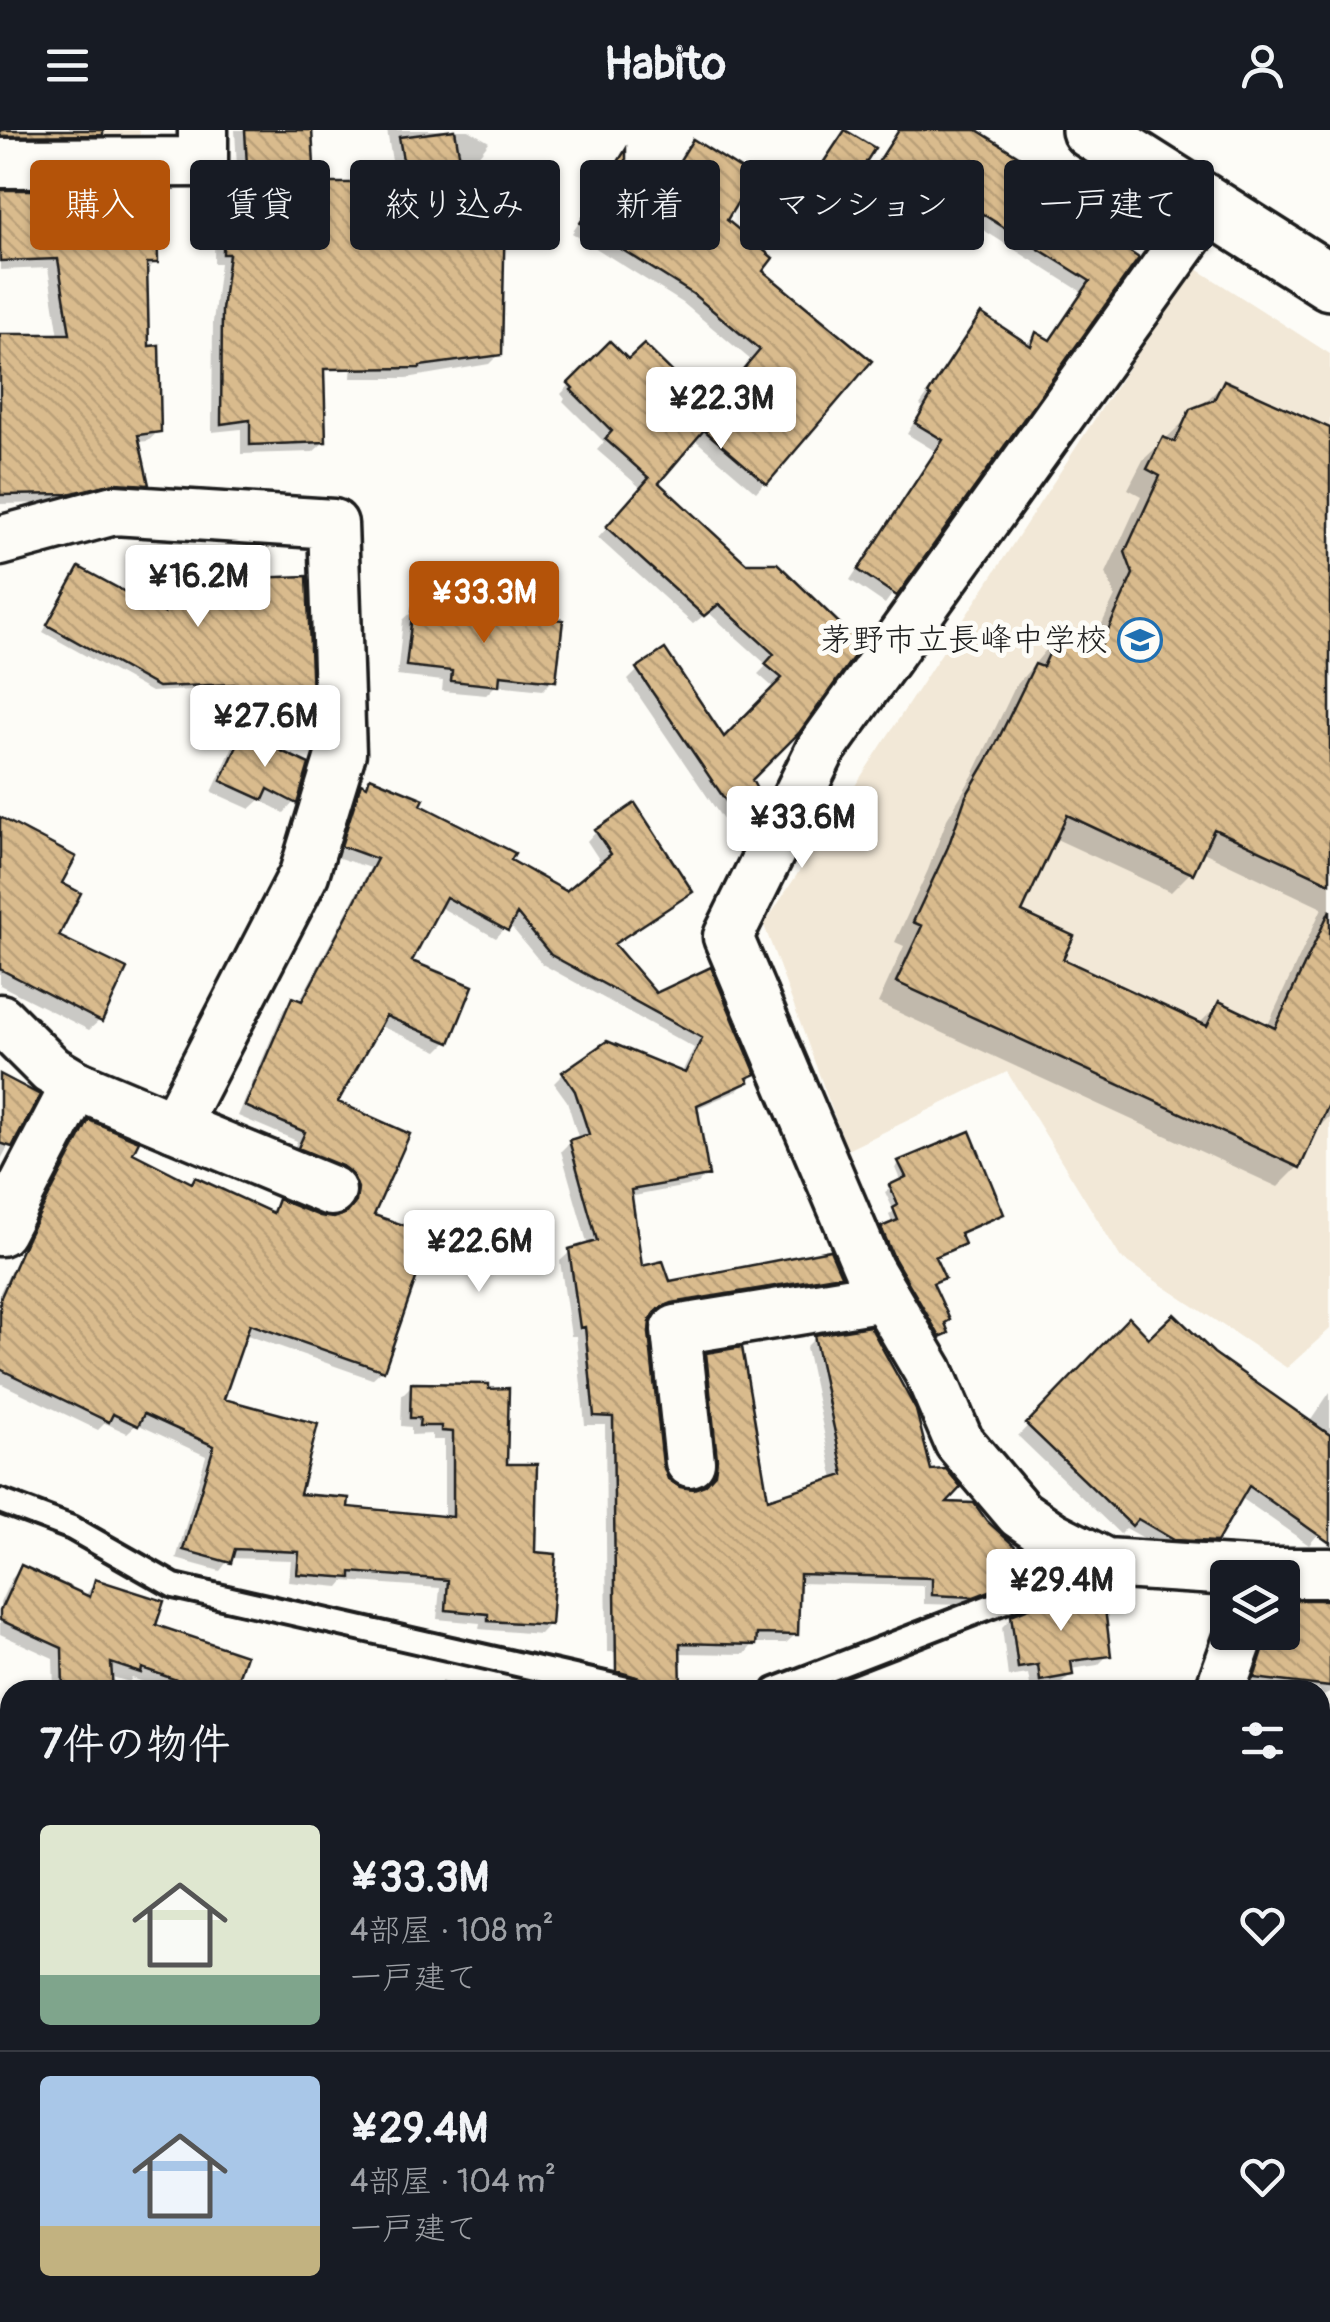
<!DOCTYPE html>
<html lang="ja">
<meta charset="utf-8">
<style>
body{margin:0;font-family:Pangolin,"Klee One",sans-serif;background:#20242c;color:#f1f3f6;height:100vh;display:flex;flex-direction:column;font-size:38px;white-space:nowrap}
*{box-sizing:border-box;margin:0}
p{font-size:32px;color:#9ea1a6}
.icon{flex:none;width:55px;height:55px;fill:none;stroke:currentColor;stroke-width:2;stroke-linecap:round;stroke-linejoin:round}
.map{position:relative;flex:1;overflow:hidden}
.side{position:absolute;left:0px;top:1550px;width:1330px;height:642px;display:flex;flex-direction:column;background:#171b24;border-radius:30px 30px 0 0;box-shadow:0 2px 8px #0004}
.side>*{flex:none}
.top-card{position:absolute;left:30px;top:30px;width:1270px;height:90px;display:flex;gap:20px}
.fabs{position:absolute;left:1210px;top:1430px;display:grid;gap:20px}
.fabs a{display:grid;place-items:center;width:90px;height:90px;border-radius:10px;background:#171b24;box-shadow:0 2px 8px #0004;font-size:50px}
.price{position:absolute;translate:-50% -85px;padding:0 22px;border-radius:10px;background:#fff;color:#222;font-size:32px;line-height:65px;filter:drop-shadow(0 2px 5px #0008)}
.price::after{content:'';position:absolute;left:50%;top:60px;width:30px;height:22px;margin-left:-15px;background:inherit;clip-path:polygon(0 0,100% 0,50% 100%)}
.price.on{background:#b45309;color:#fff}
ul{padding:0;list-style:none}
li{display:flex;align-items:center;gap:30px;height:250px;padding:0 40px}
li+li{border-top:2px solid #363941}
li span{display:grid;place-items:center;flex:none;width:280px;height:200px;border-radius:10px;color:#555}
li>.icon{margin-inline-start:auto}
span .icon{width:120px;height:120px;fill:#fffc;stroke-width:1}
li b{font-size:42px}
h2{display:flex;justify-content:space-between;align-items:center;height:120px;padding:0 40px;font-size:42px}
.tag{padding:0 35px;border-radius:10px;background:#171b24;box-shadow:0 2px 8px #0004;font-size:35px;line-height:90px}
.tag.on{background:#b45309;color:#fff}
header{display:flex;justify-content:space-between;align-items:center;height:130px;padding:0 40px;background:#171b24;font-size:45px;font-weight:800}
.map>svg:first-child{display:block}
</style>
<header><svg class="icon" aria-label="menu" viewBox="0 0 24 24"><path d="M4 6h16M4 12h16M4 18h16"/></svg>Habito<svg class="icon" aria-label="person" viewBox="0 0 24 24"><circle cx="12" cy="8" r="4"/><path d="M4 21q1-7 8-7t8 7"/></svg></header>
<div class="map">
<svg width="1330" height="2192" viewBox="0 0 1330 2192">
<defs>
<pattern id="building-back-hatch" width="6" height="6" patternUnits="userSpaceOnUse" patternTransform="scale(2.5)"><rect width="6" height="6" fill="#d9bb8d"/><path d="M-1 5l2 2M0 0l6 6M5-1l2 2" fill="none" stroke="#baa079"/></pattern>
</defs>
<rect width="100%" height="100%" fill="#fdfcf7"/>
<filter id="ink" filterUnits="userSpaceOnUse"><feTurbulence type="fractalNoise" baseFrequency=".01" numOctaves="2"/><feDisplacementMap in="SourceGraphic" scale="20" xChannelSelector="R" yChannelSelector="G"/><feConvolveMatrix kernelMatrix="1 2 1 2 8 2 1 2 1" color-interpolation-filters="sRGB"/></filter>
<g filter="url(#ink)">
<g fill="#f2e8d7">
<path d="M0 0H140L139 12 0 35Z"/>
<path d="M1194 137 1330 224V1199L1287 1238 1121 1128 1007 942 847 1020 764 795Z"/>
</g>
<g fill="#0003" fill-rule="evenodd">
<path d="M0 0H100V4L94 10H0Z"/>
<path d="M235 0H308L324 312 313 322 241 324V299L212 302 213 192 220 133H214L215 66 226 56H238Z"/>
<path d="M387 0H469L489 12 465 43 502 79 499 224 489 234 407 248H351L363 66 396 56Z"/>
<path d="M898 0H972L1088 97 1135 129 885 474 850 450 935 321 907 304 923 277 920 275 982 186 1025 215 1036 205 1048 212 1082 162 950 79 944 86 898 57 894 60 869 44Z"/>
<path d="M846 2 849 54 839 64 813 47Z"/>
<path d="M694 13 723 90 760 141 765 352 756 362 693 308 655 353 745 436 858 515 749 649 761 671 728 697 628 550 638 540 723 611 775 559 758 544 767 535 708 482 693 494 598 408 642 359 597 320 604 312 563 271 565 269 561 264 610 214 628 233 709 282 752 231 683 173 572 103 612 45 639 62H659Z"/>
<path d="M0 63 100 80 155 132 145 143 147 219 159 301 148 311 137 312 146 354 136 364 56 373 0 374V206L59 207 48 138 0 140Z"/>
<path d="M1225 253 1330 301V986L1312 1004 1298 1037 1278 1057 878 873 904 816 895 812 928 740 947 689 973 645 1015 557 1062 501 1092 515 1115 466 1106 443 1141 366 1128 359 1143 330ZM1054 708 1171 762 1191 742 1201 721 1322 778 1267 897 1219 874 1198 895 1060 831 1019 783Z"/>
<path d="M161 432 218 452 309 565 303 571 231 574V558L151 562 43 502 79 440 158 483 155 438Z"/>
<path d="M414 480 524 492 528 488 553 550 543 560 496 555 486 565 442 561 443 551 397 546 403 490Z"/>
<path d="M243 606 294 672 284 683 260 670 250 679 212 662 233 616Z"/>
<path d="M371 650 567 764 602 734 587 711 596 701 690 761 613 816 655 866 753 944 737 961 695 979 706 1045 697 1054 629 1067 640 1139 669 1154 838 1145 829 1154 660 1181 650 1186 646 1203 660 1335 665 1349 677 1359 692 1362 706 1356 709 1340 698 1235 707 1225 766 1372 834 1350 806 1217 815 1208 941 1374 985 1392 1038 1441 1030 1449 963 1475 924 1474V1456L797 1453 796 1504 786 1513H754L745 1524 607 1522 605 1295H585L576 1206H571L560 1131 570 1122 588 1116 561 1021 570 1012 579 1010 567 971 554 953 563 944H681L694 918 542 834 509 794 496 808 438 776 408 832 470 858 447 912 438 921 378 895 334 973 370 1086 382 1240 372 1249 244 1204 221 1270 297 1366 346 1379 444 1389V1310H432V1304L411 1305V1297L401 1296 402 1265 412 1255 505 1337 533 1424 549 1494 540 1504 479 1499 480 1493 437 1489 440 1458 344 1451 339 1457 289 1452 291 1430 230 1428 220 1441 176 1429 206 1326 137 1294 127 1303 105 1293 98 1300 0 1253V1162L80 1003 89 993 130 1024 191 1055 268 1084 279 1072 334 1091 347 1084 350 1069 291 1027 297 1011 238 986 284 879 293 870 299 872 370 738 333 726 352 665Z"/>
<path d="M0 691 58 755 56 807 100 890 89 900 0 855Z"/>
<path d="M0 947 36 966 0 1031Z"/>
<path d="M900 1033 1001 1083 958 1105 962 1113 957 1118 933 1129 942 1148 931 1155 946 1202 935 1210 889 1133 877 1104 893 1095 889 1085 894 1081 885 1062 901 1052 895 1038Z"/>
<path d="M1129 1191 1148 1211 1212 1225 1309 1293 1330 1262V1390L1309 1415 1240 1367 1215 1411 1204 1422 1163 1419 1126 1398 1120 1404 1018 1306Z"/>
<path d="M22 1438 84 1467 96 1452 232 1560H167L132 1548 129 1552 109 1546 110 1560H54L53 1528 0 1504V1473L11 1449Z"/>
<path d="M1330 1472V1563L1323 1566 1320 1584V1560L1246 1557 1259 1518 1268 1508 1282 1510 1285 1483 1295 1473Z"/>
<path d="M1012 1487 1108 1525 1098 1535 1070 1539 1071 1544 1060 1555 1031 1560 1028 1544 1008 1547 1002 1497Z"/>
<path d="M442 1551 472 1560H433Z"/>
<path d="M1320 1636 1327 1637 1320 1675Z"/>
<path d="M0 1930 10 1933V2109L0 2106V2045L6 2035 0 2031Z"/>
<path d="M1320 2024 1330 2028 1320 2060Z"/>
<path d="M170 2182H421L439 2192H165Z"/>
<path d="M432 2182H471L470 2192H450Z"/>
<path d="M677 2182H739L731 2191 724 2192H679Z"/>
<path d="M907 2182H974L976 2192H910Z"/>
<path d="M1063 2182H1196L1212 2192H1067Z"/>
<path d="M25 2184 38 2192H18Z"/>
</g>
<g fill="url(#building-back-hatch)" stroke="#1c1c1c" stroke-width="2.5">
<path d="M0 0H103V5L0 6Z"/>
<path d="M245 0H312L315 53H407L399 7 455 0 469 82 484 57 505 78 502 225 420 236V238L324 239 326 312 250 315V290L221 294 222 180 229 124H223L224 54H248Z"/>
<path d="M845 0 875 18 851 56 821 36Z"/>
<path d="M899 0H977L1020 27 1016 33 1099 85 1092 96 1139 128 897 466 858 440 943 310 915 293 931 266 928 264 981 183 1031 216 1036 202 1050 210 1090 151 960 70 955 77 909 48 906 52 877 34Z"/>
<path d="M693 9 753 47 727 90 773 128 763 141 872 231 767 354 704 300 659 353 746 433H777L862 515 799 603 752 650 764 672 738 689 636 538 665 519 724 607 782 548 765 534 774 524 719 474 704 486 606 397 649 348 605 309 612 301 571 260 573 258 568 253 610 211 628 229 644 214 710 279 760 220 693 164 580 93 626 19V51L641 60 646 52 661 61Z"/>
<path d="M0 60H103V78L154 75 157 79 158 133H147L149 216 159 215 161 302 138 305 149 355 115 353 68 364 0 365V204H70L58 129 0 131Z"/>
<path d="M1224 250 1330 298V753L1214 699 1193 744 1067 685 1022 782 1074 806 1063 829 1207 896 1219 871 1275 898 1330 780V972L1300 1038 896 852 922 796 913 792 948 717 966 666 992 622 1035 534 1043 537 1061 498 1101 516 1133 444 1125 422 1160 346 1147 339 1163 307 1175 312 1190 279 1214 270Z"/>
<path d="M197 426 198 443 220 442V449L307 446 312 566 237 569 236 554 158 557 47 495 79 437 164 483 160 429Z"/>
<path d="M413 477 527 490V486L563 490 556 551 500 545 499 556 451 551 452 541 406 536Z"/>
<path d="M243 603 309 634 297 674 268 659 263 670 221 651Z"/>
<path d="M370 647 424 669 421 675 515 723 511 730 566 761 611 724 595 700 635 673 693 762 614 814 656 863 711 837 756 944 747 948 749 952 697 975 709 1046 631 1060 642 1136 663 1131 670 1151 830 1120 841 1145 672 1173 658 1179 650 1190 649 1203 663 1335 668 1349 680 1357 694 1359 705 1355 715 1344 717 1329 706 1223 742 1217 768 1369 844 1345 814 1205 870 1196 916 1280 931 1340 946 1339 961 1357 947 1372 974 1373 987 1391 1042 1441 974 1467 932 1465V1448L800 1444 798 1505 757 1504 756 1515 680 1513 681 1560H646L640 1548 616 1541 613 1287 594 1286 585 1197 580 1198 569 1119 597 1111 569 1010 589 1004 575 961 562 942 607 911 685 943 702 908 551 825 517 784 508 801 446 767 412 831 473 856 450 913 386 886 338 972 410 1004 374 1085 415 1099 419 1140 384 1241 250 1194 224 1269 318 1294 300 1364 349 1368 348 1377 453 1387V1302L441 1301V1296H419L420 1288H410L411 1253 489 1254V1259L509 1258 507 1334H537L535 1422 556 1424 551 1495 488 1491V1484L446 1480 448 1450 351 1442V1448L297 1444 299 1422 235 1419 231 1433 183 1420 214 1316 144 1284 138 1296 113 1284 109 1292 0 1239V1169L28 1106 89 990 139 1011 133 1023 192 1053 195 1047 273 1083 278 1069 320 1086 334 1088 347 1083 356 1072 358 1058 352 1044 342 1036 298 1018 305 1002 245 976 292 867 302 871 377 729 341 716 361 653 367 656Z"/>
<path d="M0 687 76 727 62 753 81 763 59 806 127 839 102 892 0 839Z"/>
<path d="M0 944 40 965 12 1017 0 1013Z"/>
<path d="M970 1001 1004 1084 960 1103 965 1114 935 1127 945 1148 933 1153 950 1190 945 1193 949 1203 940 1207 894 1128 881 1097 898 1090 893 1078 898 1075 889 1055 906 1047 898 1031Z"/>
<path d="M1174 1184 1214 1223 1330 1305V1413L1249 1356 1217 1412 1174 1410 1138 1389 1132 1396 1026 1294 1129 1187 1149 1208Z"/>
<path d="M21 1435 90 1467 95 1449 164 1471 156 1495 246 1525 234 1560H205L142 1538 141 1543 111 1533 113 1560H63L62 1518 0 1490V1481Z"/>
<path d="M1103 1463 1111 1526 1071 1531 1073 1545 1040 1551 1038 1535 1018 1538 1011 1485 1054 1468Z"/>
<path d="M1294 1470H1330V1557L1254 1548 1268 1505 1289 1508Z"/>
</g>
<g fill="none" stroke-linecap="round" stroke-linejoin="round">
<g stroke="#1c1c1c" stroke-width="30">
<g id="service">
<path d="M0 1371 72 1398 174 1456 631 1560"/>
<path d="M775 1560 1103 1433"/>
</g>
</g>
<g stroke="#1c1c1c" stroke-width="55">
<g id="minor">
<path d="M0 33 203 32V0"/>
<path d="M1209 77 821 619 728 807 869 1140 929 1242 959 1312 1020 1384 1052 1406 1105 1433 1264 1443H1330"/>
<path d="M0 411 114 380 333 394 341 623 304 744 174 996 331 1061"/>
<path d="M0 889 51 940 76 955 174 996"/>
<path d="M0 1101 76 955"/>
<path d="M690 1332 676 1200 884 1166"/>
<path d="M1220 1560 1241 1502"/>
<path d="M0 1646 10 1647"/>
<path d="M1320 1953 1330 1967"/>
<path d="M592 2182 619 2192"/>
<path d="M1024 2182 1028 2192"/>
<path d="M499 2192 504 2182"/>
</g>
</g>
<g stroke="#1c1c1c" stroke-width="62">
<path id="tertiary" d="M1090 0 1330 152"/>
</g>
<use href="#service" stroke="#fdfcf7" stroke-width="22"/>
<use href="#minor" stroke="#fdfcf7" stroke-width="48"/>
<use href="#tertiary" stroke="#fdfcf7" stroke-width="55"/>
</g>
</g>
<defs>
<g id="school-ring" transform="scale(2.25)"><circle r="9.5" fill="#fdfcf7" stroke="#1f6fb2" stroke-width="1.5"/><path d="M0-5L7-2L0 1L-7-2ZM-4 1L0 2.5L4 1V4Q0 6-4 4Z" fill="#1f6fb2"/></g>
</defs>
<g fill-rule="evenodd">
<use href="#school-ring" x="1140" y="510"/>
</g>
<g text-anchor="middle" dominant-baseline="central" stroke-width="10" stroke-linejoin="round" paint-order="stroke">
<g font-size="32" fill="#1c1c1c" stroke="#fdfcf7" text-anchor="end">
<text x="1108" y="510">茅野市立長峰中学校</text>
</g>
</g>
</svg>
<div class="fabs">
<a><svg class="icon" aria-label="layers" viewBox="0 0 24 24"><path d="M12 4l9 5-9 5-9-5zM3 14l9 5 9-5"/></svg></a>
</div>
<b class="price" style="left:721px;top:322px">¥22.3M</b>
<b class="price" style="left:198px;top:500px">¥16.2M</b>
<b class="price on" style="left:484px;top:516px">¥33.3M</b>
<b class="price" style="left:265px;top:640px">¥27.6M</b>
<b class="price" style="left:802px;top:741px">¥33.6M</b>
<b class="price" style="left:479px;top:1165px">¥22.6M</b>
<b class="price" style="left:1061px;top:1504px">¥29.4M</b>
<div class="top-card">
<a class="tag on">購入</a>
<a class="tag">賃貸</a>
<a class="tag">絞り込み</a>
<a class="tag">新着</a>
<a class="tag">マンション</a>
<a class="tag">一戸建て</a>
</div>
<section class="side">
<h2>7件の物件<svg class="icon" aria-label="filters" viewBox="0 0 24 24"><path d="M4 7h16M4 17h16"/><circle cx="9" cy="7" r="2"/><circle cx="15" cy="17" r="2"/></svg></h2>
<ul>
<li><span style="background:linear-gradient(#dfe7d0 75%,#7fa58c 0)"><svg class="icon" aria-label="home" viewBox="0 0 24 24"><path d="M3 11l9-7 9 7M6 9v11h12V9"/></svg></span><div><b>¥33.3M</b><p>4部屋 · 108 m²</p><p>一戸建て</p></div><svg class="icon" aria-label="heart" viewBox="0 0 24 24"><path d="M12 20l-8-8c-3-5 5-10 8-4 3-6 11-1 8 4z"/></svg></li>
<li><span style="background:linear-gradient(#a9c7e8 75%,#c2b280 0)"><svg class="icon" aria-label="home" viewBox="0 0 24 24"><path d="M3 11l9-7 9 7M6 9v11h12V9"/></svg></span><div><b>¥29.4M</b><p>4部屋 · 104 m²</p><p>一戸建て</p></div><svg class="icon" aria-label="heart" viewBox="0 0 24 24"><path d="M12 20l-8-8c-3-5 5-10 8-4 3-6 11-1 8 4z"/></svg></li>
</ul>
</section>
</div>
